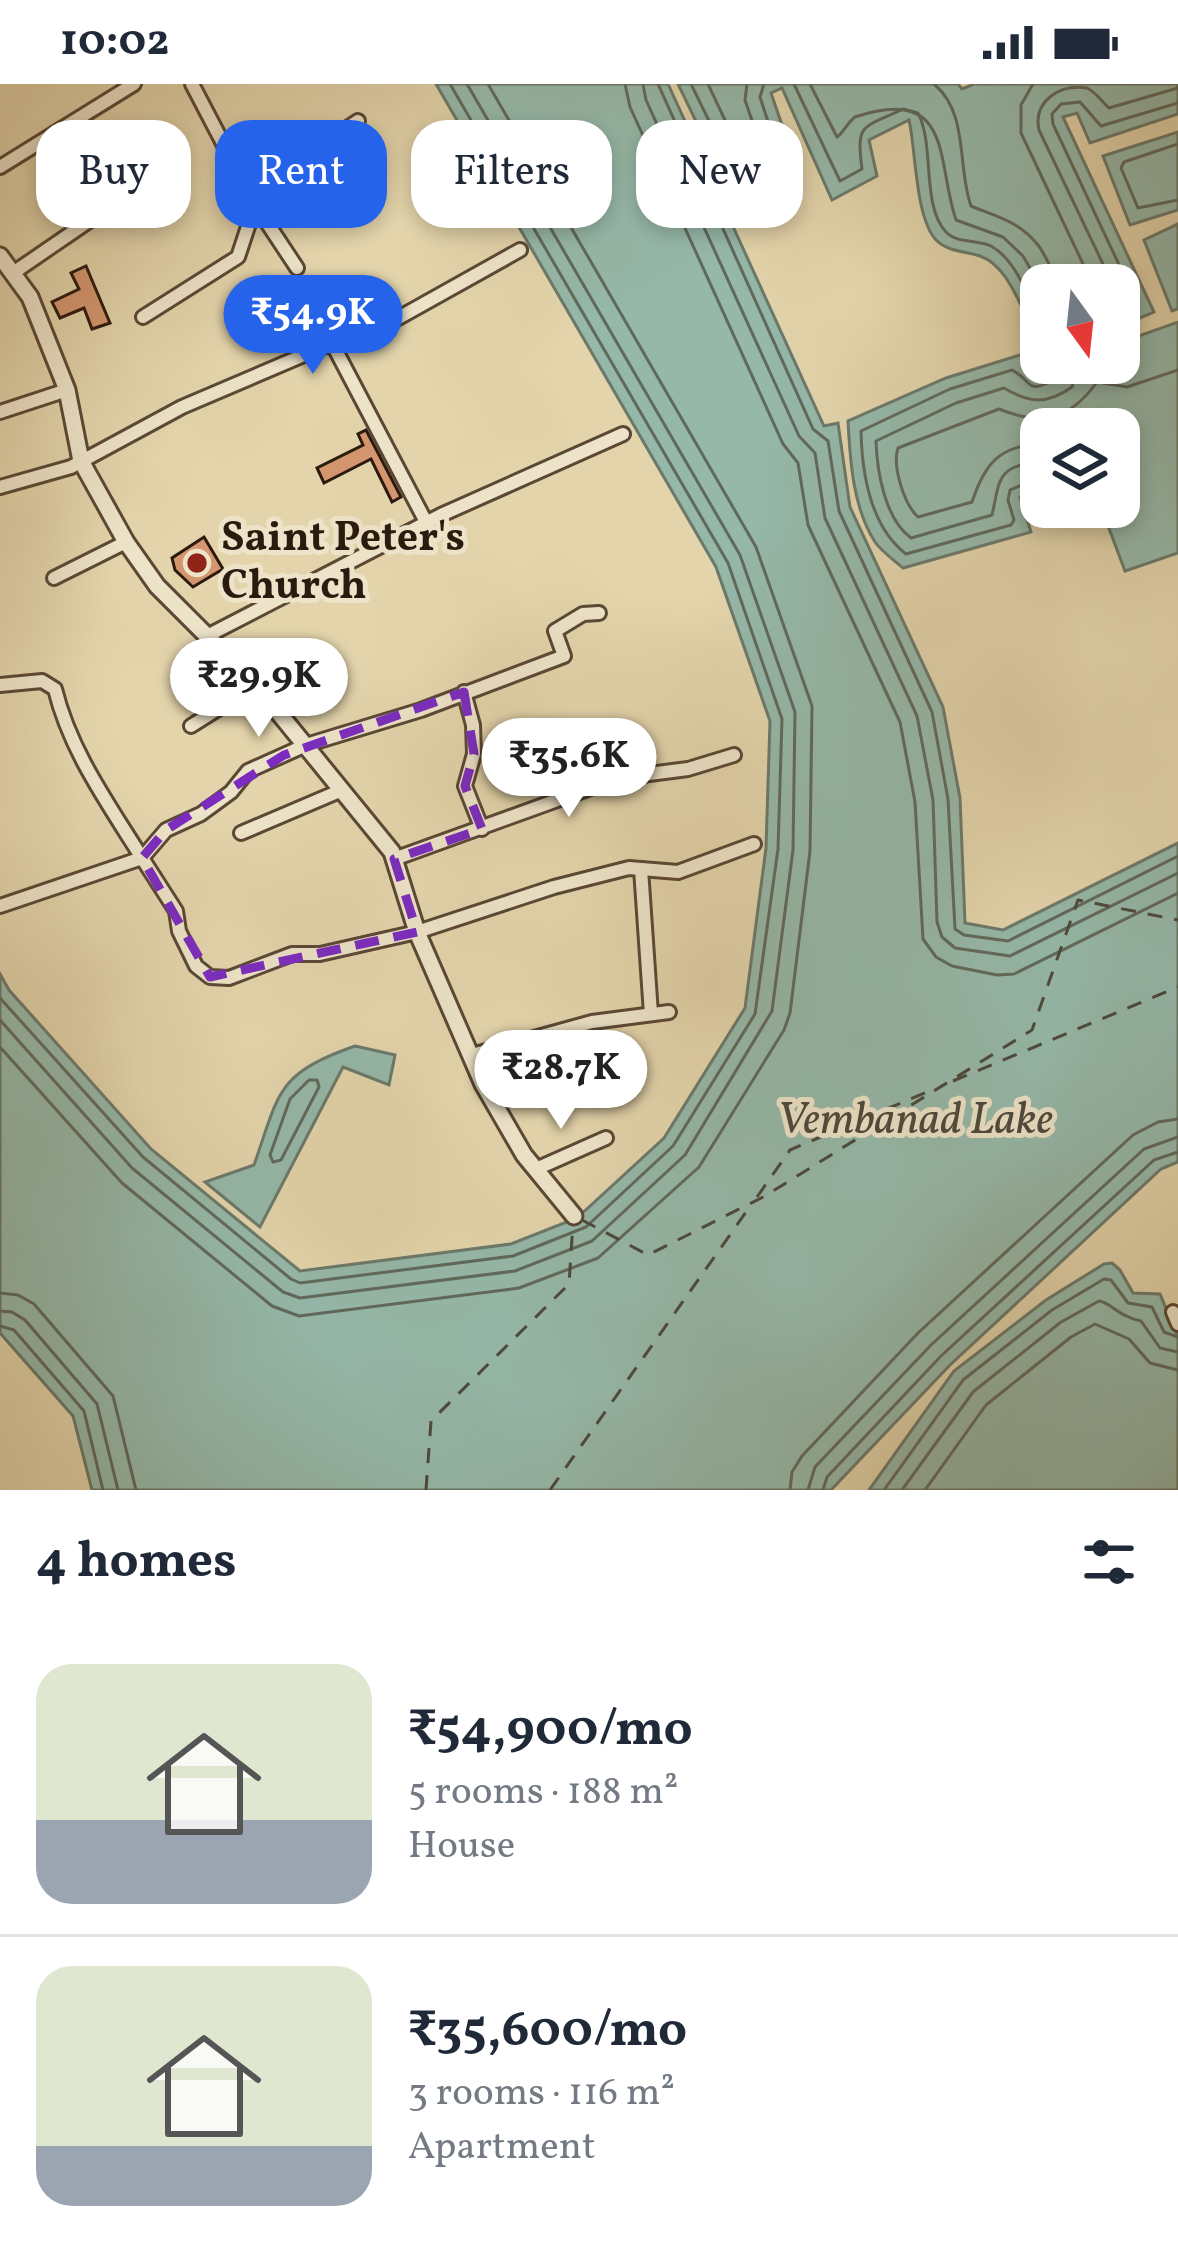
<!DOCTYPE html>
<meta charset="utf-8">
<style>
body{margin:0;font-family:Vollkorn,serif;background:#f6f6f7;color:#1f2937;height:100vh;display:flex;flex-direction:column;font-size:45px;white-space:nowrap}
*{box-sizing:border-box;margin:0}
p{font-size:39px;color:#747a83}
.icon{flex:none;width:66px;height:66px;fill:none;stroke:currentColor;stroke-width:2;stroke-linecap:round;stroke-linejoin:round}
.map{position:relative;height:1406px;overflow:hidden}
.drawer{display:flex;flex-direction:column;background:#fff;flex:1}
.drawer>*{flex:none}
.top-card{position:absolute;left:36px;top:36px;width:1107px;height:108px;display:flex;gap:24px}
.needle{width:78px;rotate:165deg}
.tools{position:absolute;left:1020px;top:180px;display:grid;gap:24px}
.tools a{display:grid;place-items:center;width:120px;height:120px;border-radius:24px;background:#fff;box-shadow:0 6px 18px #0003;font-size:60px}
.price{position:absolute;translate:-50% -102px;padding:0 27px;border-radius:42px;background:#fff;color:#222;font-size:39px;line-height:78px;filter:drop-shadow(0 3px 6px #0008)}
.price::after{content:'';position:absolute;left:50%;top:72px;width:36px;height:27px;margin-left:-18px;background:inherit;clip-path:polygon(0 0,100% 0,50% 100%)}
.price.on{background:#2563eb;color:#fff}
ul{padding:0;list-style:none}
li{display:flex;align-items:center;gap:36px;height:300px;padding:0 36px}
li+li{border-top:3px solid #e0e1e3}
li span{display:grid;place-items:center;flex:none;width:336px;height:240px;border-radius:36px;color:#555}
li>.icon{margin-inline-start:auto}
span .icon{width:144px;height:144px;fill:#fffc;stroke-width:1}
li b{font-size:51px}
h2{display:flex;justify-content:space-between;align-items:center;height:144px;padding:0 36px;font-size:51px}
.chip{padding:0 42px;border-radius:36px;background:#fff;box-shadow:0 6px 18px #0003;font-size:42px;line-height:108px}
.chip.on{background:#2563eb;color:#fff}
.status{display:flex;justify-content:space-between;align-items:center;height:84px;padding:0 60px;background:#fff;direction:ltr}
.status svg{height:33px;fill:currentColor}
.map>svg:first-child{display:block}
</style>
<div class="status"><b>10:02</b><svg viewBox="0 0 49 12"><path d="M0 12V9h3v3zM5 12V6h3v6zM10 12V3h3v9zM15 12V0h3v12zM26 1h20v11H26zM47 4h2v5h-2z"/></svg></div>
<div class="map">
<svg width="1178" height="1406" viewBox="0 0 1178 1406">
<rect width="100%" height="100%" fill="#e3d4ab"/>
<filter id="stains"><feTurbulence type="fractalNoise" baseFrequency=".00167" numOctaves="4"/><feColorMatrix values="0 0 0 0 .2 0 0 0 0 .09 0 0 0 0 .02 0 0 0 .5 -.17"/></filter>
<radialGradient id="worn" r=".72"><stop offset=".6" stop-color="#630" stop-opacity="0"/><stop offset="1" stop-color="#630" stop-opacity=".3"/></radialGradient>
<g fill="#95b8a9" stroke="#6b796b" stroke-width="3">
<path d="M436 0H668L824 342 838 339 850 423 943 623 960 714 965 839 1003 846 1178 759V1078L1161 1085 950 1281 831 1406H92L73 1332 0 1249V890L9 906 151 1065 300 1187 511 1160 577 1134 664 1054 745 924 766 764 770 637 716 483Z"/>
<path d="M678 0H958L962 5 974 0H1178V30L1090 59 1077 29 1063 33 1154 228 1119 243V201H1041V236L1030 239C1018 217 1006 181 980 172 965 167 948 168 936 156 915 133 916 66 909 36L869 56 877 92 832 116 782 4 771 9 795 79 732 112Z"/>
<path d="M1178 48V126L1130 141 1103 72Z"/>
<path d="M1178 140V225L1172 227 1144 156Z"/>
<path d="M1178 238V469L1125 487 1101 423H1119V345H1041V403L1020 413 1031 448 903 484C894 476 882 468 875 458 853 424 850 376 848 337L946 294 1023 270 1033 292 1066 279H1119V259Z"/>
<path d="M355 962 395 971 389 1001 343 983 260 1143 205 1098 254 1081C280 1007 276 990 355 962Z"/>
<path d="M1112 1179 1120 1186 1133 1209 1160 1210 1178 1253V1406H869L954 1287 1046 1216 1104 1180Z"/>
</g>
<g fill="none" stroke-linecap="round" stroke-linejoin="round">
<g stroke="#60695c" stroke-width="3">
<path d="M625 0 630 23 783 360 798 379 808 441 900 638 915 718 923 855 936 873 952 882 997 891 1014 890 1178 809"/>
<path d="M643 0 646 16 799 352 815 369 825 434 917 632 933 716 937 838 942 853 955 864 1010 872 1178 789"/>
<path d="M658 0 813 345 828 357 839 427 932 628 948 715 955 845 964 851 1008 857 1178 772"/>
<path d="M691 0 735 90 740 94 779 72 760 13 764 0"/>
<path d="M708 0 741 70 747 73 761 63 745 16 747 0"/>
<path d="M794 0 840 97 862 85C856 38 862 45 903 25L918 29C935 61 921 121 946 148 957 160 977 155 991 162 1013 174 1023 202 1035 223L1041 225"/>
<path d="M810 0 837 53C844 48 847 39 855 33 954 0 936 78 956 136L1003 153 1023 172 1041 203"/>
<path d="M934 0C969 29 957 83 971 122 997 133 1019 137 1038 161 1048 174 1051 191 1066 201"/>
<path d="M1033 0 1021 21V49L1093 201"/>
<path d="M1178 60 1124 78 1121 84 1138 124 1178 116"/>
<path d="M1113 201 1039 46C1033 18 1058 0 1087 4 1096 8 1102 18 1109 24L1178 4"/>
<path d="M1119 230 1134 223 1136 217 1053 40 1052 30 1061 20 1080 18 1101 42 1178 19"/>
<path d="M1041 360C998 361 984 382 972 418L918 433C904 420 892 382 898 364L999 325C1041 342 1069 337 1097 298L1127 303 1178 286"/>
<path d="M1041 378C995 381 1000 398 992 431L911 454C885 435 877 388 876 357L956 319 1004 304C1029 319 1047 321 1072 303L1080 279"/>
<path d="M1041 393 1010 406 1008 416 1014 436 1011 441 906 470C870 442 862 391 861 347L950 305 1012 286C1036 299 1024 312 1060 293L1065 279"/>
<path d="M0 914 143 1073 291 1195 300 1199 513 1172 586 1143 673 1062 755 930 778 765 782 635 728 479 450 0"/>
<path d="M0 936 132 1084 283 1208 300 1214 515 1187 592 1157 685 1071 772 927 793 766 795 628 740 471 467 0"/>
<path d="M0 963 122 1099 272 1222 299 1232 519 1204 598 1174 699 1083 784 946 790 929 810 767 812 622 756 463 488 0"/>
<path d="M309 996H317L319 1003 281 1076 273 1078 270 1071 290 1015Z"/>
<path d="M0 1209 18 1211 34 1220 113 1312 136 1406"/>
<path d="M0 1227 12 1228 25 1236 97 1320 118 1406"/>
<path d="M0 1242 14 1246 84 1327 103 1406"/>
<path d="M790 1406 792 1388 802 1372 918 1249 1133 1051 1158 1038 1178 1035"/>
<path d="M808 1406 815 1383 931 1261 1144 1065 1178 1053"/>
<path d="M823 1406 827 1393 941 1272 1154 1076 1178 1068"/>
<path d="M884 1406 963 1296 1052 1226 1104 1195 1111 1196 1128 1219 1152 1223 1164 1248 1178 1253"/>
<path d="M902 1406 973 1308 1061 1238 1099 1217C1110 1218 1119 1233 1141 1237L1160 1264 1178 1268"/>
<path d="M925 1406 986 1321 1071 1253 1095 1240 1129 1255 1150 1279 1178 1286"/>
</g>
<g stroke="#4c493c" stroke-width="3" stroke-dasharray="15 12" stroke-linecap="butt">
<path d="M953 997 1178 903"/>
<path d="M757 1113 790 1066 927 1008"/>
<path d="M582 1136 648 1171 765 1112 1032 946 1078 816 1178 836"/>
<path d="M426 1406 431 1337 569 1200 573 1139"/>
<path d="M550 1406 751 1121"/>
</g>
</g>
<g fill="#d3966e" stroke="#2c1a0e" stroke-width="3">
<path d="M86 182 110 239 92 245 84 224 60 234 52 218 79 205 71 189Z"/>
<path d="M366 346 401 413 392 418 371 375 324 399 317 384 363 361 358 350Z"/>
<path d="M204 453 223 485 193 503 175 486 172 474Z"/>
</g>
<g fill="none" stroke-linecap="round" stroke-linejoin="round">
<g stroke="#5a4835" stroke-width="18">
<g id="minor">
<path d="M192 0 226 65 250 84 262 100 358 37"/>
<path d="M0 83 134 0"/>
<path d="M256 122 297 184"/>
<path d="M13 189 102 128 158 98"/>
<path d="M143 233 238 173 262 100"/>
<path d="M332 259 426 438"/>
<path d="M0 328 67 306"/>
<path d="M0 403 71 383 182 323 332 259 384 242 520 166"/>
<path d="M54 494 126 458"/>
<path d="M207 552 441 431 623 350"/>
<path d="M0 601 42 597 55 605C70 667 109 721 142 774L166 746 201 730 231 708 248 687 306 661 421 626 564 572 555 547 583 530 599 529"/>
<path d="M464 608 473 641 474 670 465 702 482 745"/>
<path d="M191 642 256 601"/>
<path d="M241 749 342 706"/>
<path d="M394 775 618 694 688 685 734 671"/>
<path d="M641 785 651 930"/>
<path d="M0 822 142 774 176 827 179 847 196 882 210 893 229 894 292 870H320L417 848 554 803 629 784 678 788 754 760"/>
<path d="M472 971 592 938 669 928"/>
<path d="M495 1020 539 1002"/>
<path d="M536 1085 606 1054"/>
<path d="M1173 1228 1178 1240"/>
</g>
</g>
<g stroke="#5a4835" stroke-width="21">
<path id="tertiary" d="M0 172 30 213 67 306 81 377 126 458 157 502 256 601 392 768 417 848 483 1000 524 1071 574 1132"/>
</g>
<use href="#minor" stroke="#ede3c8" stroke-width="12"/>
<use href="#tertiary" stroke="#ede3c8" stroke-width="15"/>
</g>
<path fill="none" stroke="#7b2cbf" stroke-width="9" stroke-dasharray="24 15" stroke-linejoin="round" d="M464 608 474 670 465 702 482 745 394 775 417 848 210 893 142 774 166 746 284 671Z"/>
<circle fill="#8f2418" stroke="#ede3c8" stroke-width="4.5" cx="197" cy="479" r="12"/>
<g text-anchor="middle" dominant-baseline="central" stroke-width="10" stroke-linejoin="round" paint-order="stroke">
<g font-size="42" font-weight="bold" fill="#2c1a0e" stroke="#ede3c8" text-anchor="start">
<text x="221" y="455">Saint Peter's<tspan x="221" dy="48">Church</tspan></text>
</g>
<g font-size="45" font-style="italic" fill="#4c493c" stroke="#ede3c8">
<text x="915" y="1037">Vembanad Lake</text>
</g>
</g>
<rect width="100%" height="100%" filter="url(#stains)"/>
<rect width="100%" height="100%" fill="url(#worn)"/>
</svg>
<div class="tools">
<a><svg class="needle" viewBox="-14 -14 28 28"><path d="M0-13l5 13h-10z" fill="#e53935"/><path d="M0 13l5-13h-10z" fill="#747a83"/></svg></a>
<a><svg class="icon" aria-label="layers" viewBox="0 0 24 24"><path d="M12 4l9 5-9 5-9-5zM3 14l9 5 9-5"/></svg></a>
</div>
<b class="price on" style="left:313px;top:293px">₹54.9K</b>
<b class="price" style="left:259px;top:656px">₹29.9K</b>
<b class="price" style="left:569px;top:736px">₹35.6K</b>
<b class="price" style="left:561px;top:1048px">₹28.7K</b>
<div class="top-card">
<a class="chip">Buy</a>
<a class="chip on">Rent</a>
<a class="chip">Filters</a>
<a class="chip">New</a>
</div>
</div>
<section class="drawer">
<h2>4 homes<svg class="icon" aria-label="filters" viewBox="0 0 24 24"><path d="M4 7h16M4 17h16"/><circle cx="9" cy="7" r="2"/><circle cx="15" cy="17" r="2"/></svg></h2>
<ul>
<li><span style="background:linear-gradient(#dfe7d0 65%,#9aa5b1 0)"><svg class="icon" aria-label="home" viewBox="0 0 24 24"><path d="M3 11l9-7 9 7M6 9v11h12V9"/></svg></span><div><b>₹54,900/mo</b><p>5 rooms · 188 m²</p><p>House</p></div></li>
<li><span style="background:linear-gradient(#dfe7d0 75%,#9aa5b1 0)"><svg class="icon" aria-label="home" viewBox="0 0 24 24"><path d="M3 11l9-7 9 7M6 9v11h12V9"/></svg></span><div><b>₹35,600/mo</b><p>3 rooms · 116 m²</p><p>Apartment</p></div></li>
</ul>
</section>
